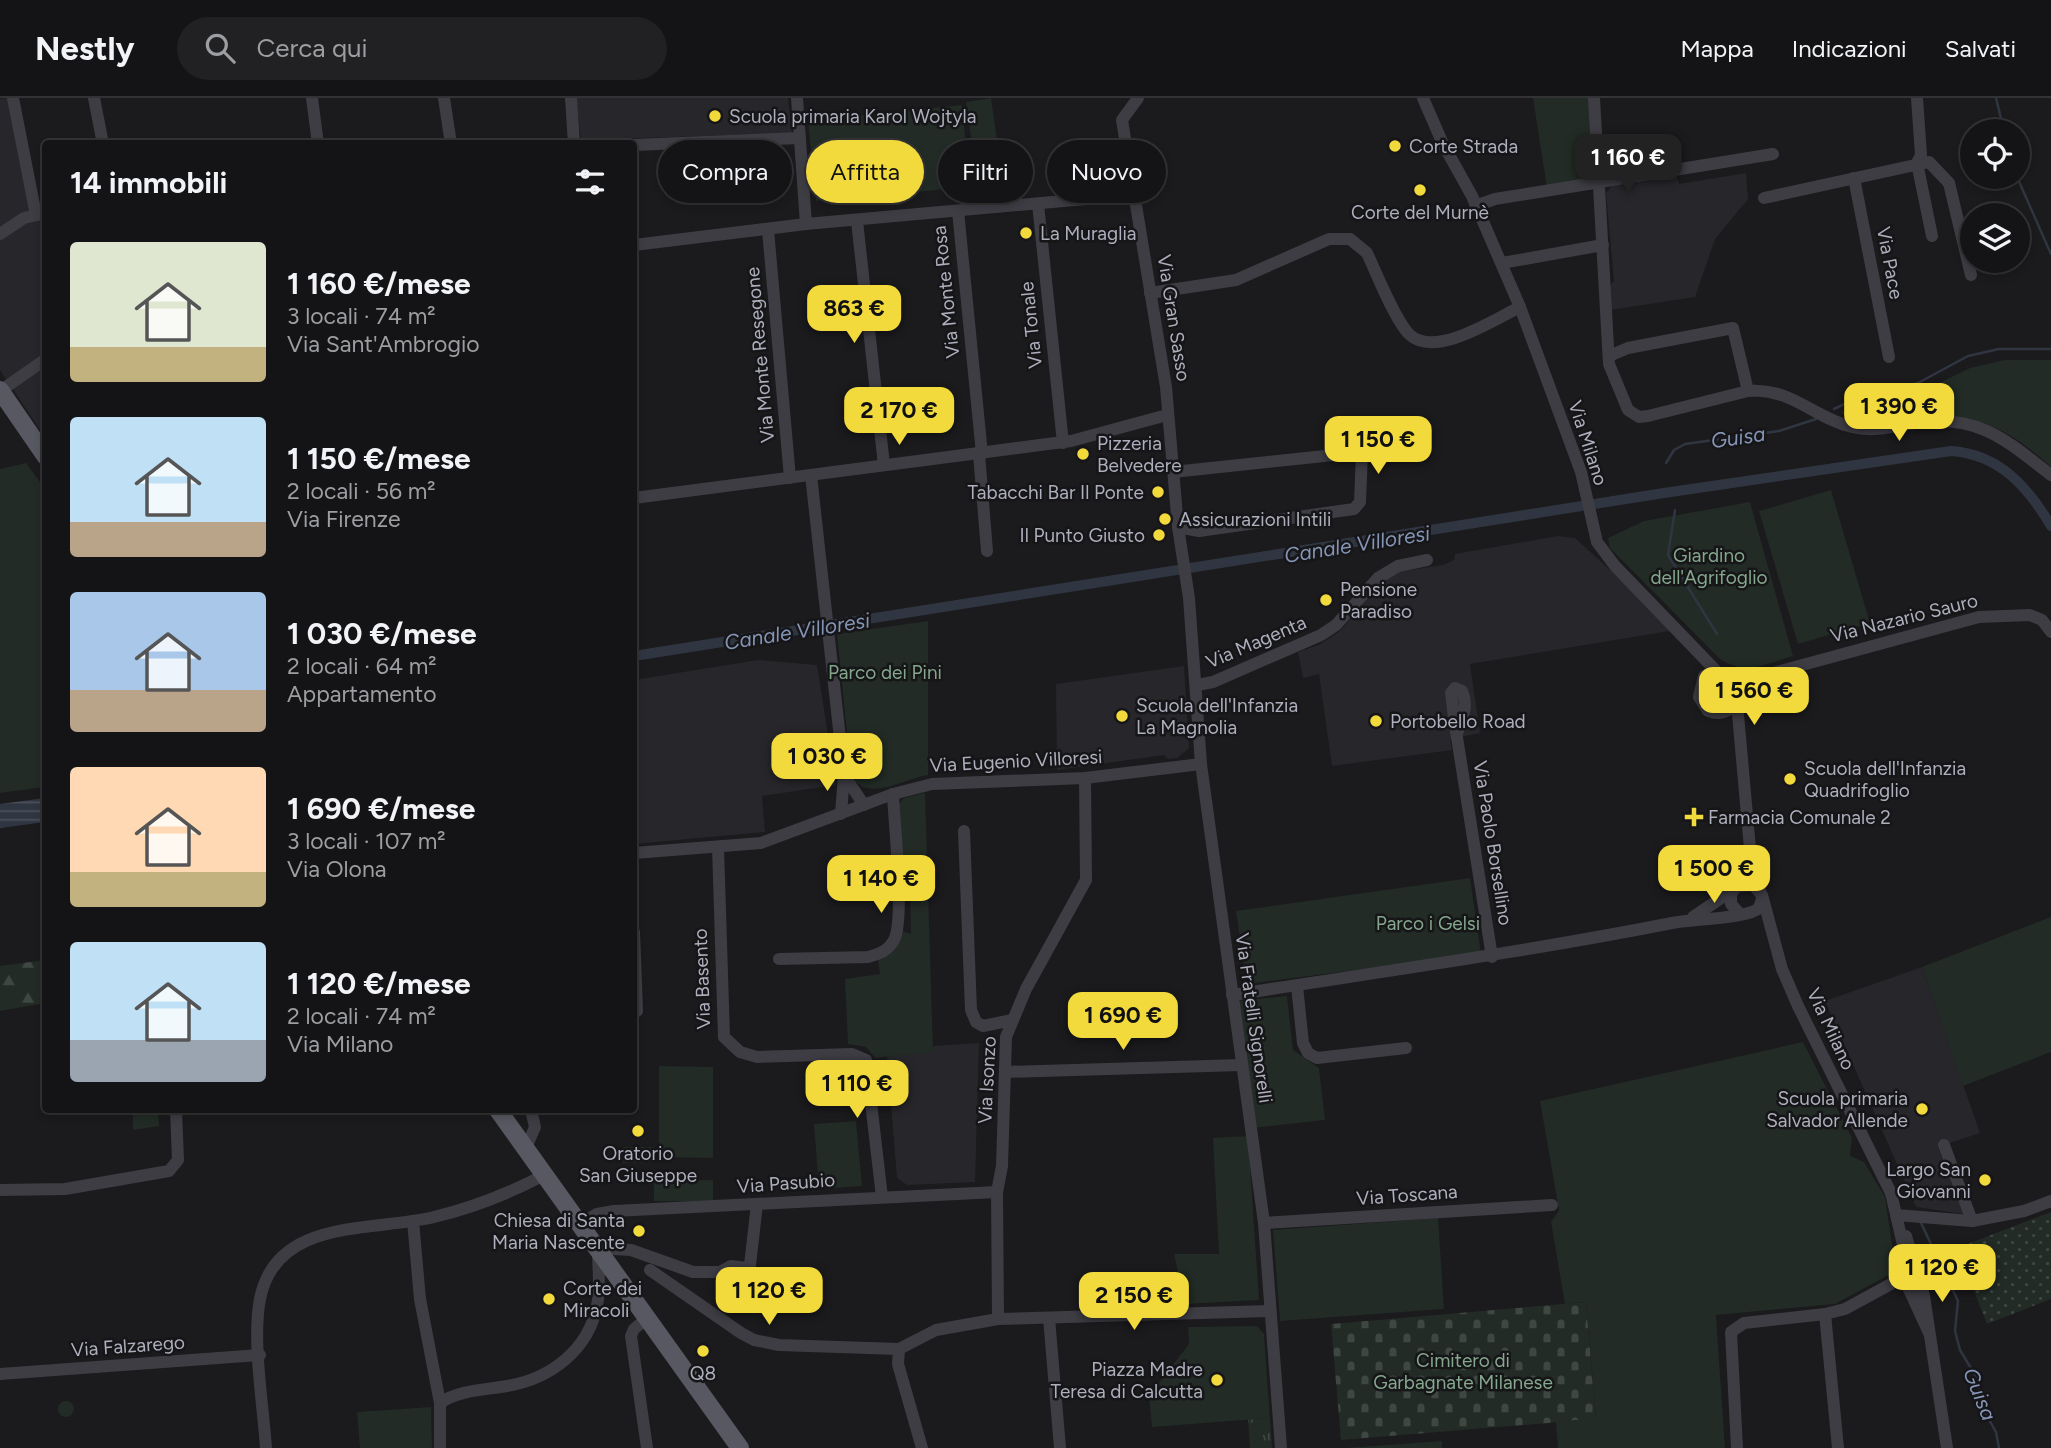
<!DOCTYPE html>
<html lang="it">
<meta charset="utf-8">
<style>
body{margin:0;font-family:Figtree,sans-serif;background:#212123;color:#f1f3f6;height:100vh;display:flex;flex-direction:column;font-size:26px;white-space:nowrap}
*{box-sizing:border-box;margin:0}
p{font-size:23px;color:#9d9ea1}
.icon{flex:none;width:38px;height:38px;fill:none;stroke:currentColor;stroke-width:2;stroke-linecap:round;stroke-linejoin:round}
.map{position:relative;flex:1;overflow:hidden}
.details{position:absolute;left:42px;top:42px;width:595px;height:973px;display:flex;flex-direction:column;background:#141416;border-radius:7px;box-shadow:0 4px 10px #0003,0 0 0 2px #333335}
.details>*{flex:none}
.hud{position:absolute;left:658px;top:42px;width:665px;height:63px;display:flex;gap:14px}
.tools{position:absolute;left:1960px;top:21px;display:grid;gap:14px}
.tools a{display:grid;place-items:center;width:70px;height:70px;border-radius:50%;background:#141416;box-shadow:0 4px 10px #0003,0 0 0 2px #333335;font-size:35px}
.price{position:absolute;translate:-50% -60px;padding:0 16px;border-radius:14px;background:#f2da3d;color:#111;font-size:23px;line-height:46px;filter:drop-shadow(0 2px 4px #0008)}
.price::after{content:'';position:absolute;left:50%;top:42px;width:21px;height:16px;margin-left:-10px;background:inherit;clip-path:polygon(0 0,100% 0,50% 100%)}
.price.current{background:#222;color:#fff}
ul{padding:0;list-style:none}
li{display:flex;align-items:center;gap:21px;height:175px;padding:0 28px}
li span{display:grid;place-items:center;flex:none;width:196px;height:140px;border-radius:7px;color:#555}
li>.icon{margin-inline-start:auto}
span .icon{width:84px;height:84px;fill:#fffc;stroke-width:1}
li b{font-size:30px}
h2{display:flex;justify-content:space-between;align-items:center;height:84px;padding:0 28px;font-size:30px}
.tag{padding:0 24px;border-radius:32px;background:#141416;box-shadow:0 4px 10px #0003,0 0 0 2px #333335;font-size:24px;line-height:63px}
.tag.current{background:#f2da3d;color:#111}
header{display:flex;align-items:center;gap:42px;box-sizing:border-box;height:98px;padding:0 35px;background:#141416;border-bottom:2px solid #333335}
header strong{font-size:33px}
nav{display:flex;gap:38px;margin-inline-start:auto;font-size:24px}
.search{width:490px;height:63px;background:#212123;display:flex;align-items:center;gap:18px;box-sizing:border-box;padding:0 24px;border-radius:38px;color:#9d9ea1;font-size:26px}
.map>svg:first-child{display:block}
</style>
<header>
<strong>Nestly</strong>
<div class="search"><svg class="icon" aria-label="search" viewBox="0 0 24 24"><circle cx="10" cy="10" r="6"/><path d="M15 15l6 6"/></svg>Cerca qui</div>
<nav><a>Mappa</a><a>Indicazioni</a><a>Salvati</a></nav>
</header>
<div class="map">
<svg width="2051" height="1350" viewBox="0 0 2051 1350">
<defs>
<pattern id="grass-tufts" width="24" height="20" patternUnits="userSpaceOnUse" patternTransform="scale(1.75)"><rect width="24" height="20" fill="#222b25"/><path d="M3 7l-1-3M5 7V3M7 7l1-3M15 17l-1-3M17 17v-4M19 17l1-3" fill="none" stroke="#3f4743"/></pattern>
<pattern id="forest-firs" width="22" height="20" patternUnits="userSpaceOnUse" patternTransform="scale(1.75)"><rect width="22" height="20" fill="#222b25"/><path d="M5 1l3.5 6h-7zM16 11l3.5 6h-7z" fill="#3f4743"/></pattern>
<pattern id="cemetery-stones" width="16" height="16" patternUnits="userSpaceOnUse" patternTransform="scale(1.75)"><rect width="16" height="16" fill="#222b25"/><path d="M2 7V4a2 2 0 0 1 4 0v3zM10 15v-3a2 2 0 0 1 4 0v3z" fill="#3f4743"/></pattern>
<pattern id="garden-dots" width="8" height="8" patternUnits="userSpaceOnUse" patternTransform="scale(1.75)"><rect width="8" height="8" fill="#222b25"/><path d="M2 2h.1M6 6h.1" fill="none" stroke="#3f4743" stroke-width="1.8" stroke-linecap="round"/></pattern>
<pattern id="water-rules" width="6" height="5" patternUnits="userSpaceOnUse" patternTransform="scale(1.75)"><rect width="6" height="5" fill="#303641"/><path d="M0 2.5h6" fill="none" stroke="#4b515a"/></pattern>
</defs>
<rect width="100%" height="100%" fill="#1b1a1d"/>
<g fill="#27262a">
<path d="M8 0 32 109 45 130V339L0 272V1Z"/>
<path d="M576 0H788L792 35 581 42Z"/>
<path d="M1746 75 1748 101 1715 141 1695 199 1610 212 1608 190 1614 183 1606 95 1612 88 1677 78 1679 86Z"/>
<path d="M1558 438 1575 440 1676 532 1470 566 1480 635 1450 641 1452 652 1332 668 1319 576 1303 580 1298 554 1319 547 1340 533 1385 481 1397 474 1443 467 1454 462 1455 456Z"/>
<path d="M758 562 817 567 836 687 762 698 765 734 634 746V582Z"/>
<path d="M1184 568 1189 650 1177 660 1168 661 1164 657 1057 672 1056 586Z"/>
<path d="M1922 869 1980 1035 1938 1049 1963 1116 1916 1109 1825 903Z"/>
<path d="M979 945 975 1084 907 1087 897 1080 887 958 932 954 933 948Z"/>
</g>
<g fill="url(#grass-tufts)">
<circle cx="1720" cy="595" r="8"/>
<circle cx="66" cy="1311" r="8"/>
<path d="M1270 1320 1272 1350H1250L1248 1321Z"/>
</g>
<path fill="url(#forest-firs)" d="M45 862V905L0 913V868Z"/>
<path fill="url(#cemetery-stones)" d="M1586 1204 1596 1321 1341 1342 1331 1226Z"/>
<g fill="#222b25">
<path d="M991 0 997 42 972 46 966 4Z"/>
<path d="M1533 0H1590L1592 81 1547 90Z"/>
<path d="M962 7 970 89 816 103 808 23Z"/>
<path d="M2004 262H2051V369C1981 305 1957 322 1871 325L1857 323 1840 314 1917 296 1970 270Z"/>
<path d="M26 365 46 392 45 689 0 695V371Z"/>
<path d="M1831 392 1870 525 1798 546 1759 413Z"/>
<path d="M1750 404 1793 558C1764 566 1745 579 1719 560L1610 450 1608 440 1644 423Z"/>
<path d="M928 523V677C902 681 864 707 851 675L837 536Z"/>
<path d="M925 695 933 954 875 960 866 949 848 946 845 881 880 876 878 861 903 833 911 836 910 782 902 781 899 706 904 700Z"/>
<path d="M1470 780 1481 856 1247 886 1236 813Z"/>
<path d="M2051 819V954L1963 988 1922 869Z"/>
<path d="M1287 898 1293 952 1319 970 1325 1022 1252 1030 1238 903Z"/>
<path d="M1803 944 1852 1040 1850 1058 1864 1064 1885 1099 1896 1173 1835 1206 1716 1217 1725 1350H1558L1556 1324 1596 1320 1586 1204 1565 1206 1551 1124 1559 1112 1540 1003Z"/>
<path d="M659 968 713 969V1060L659 1059Z"/>
<path d="M133 1012H158L159 1028 133 1032Z"/>
<path d="M856 1023 862 1088 819 1091 814 1026Z"/>
<path d="M1248 1038 1259 1202 1185 1206 1174 1156H1219L1213 1040Z"/>
<path d="M623 1049H655L656 1064 623 1065Z"/>
<path d="M713 1082V1103H654V1083Z"/>
<path d="M1438 1120 1444 1211 1280 1223 1273 1132Z"/>
<path d="M1257 1228 1264 1236 1270 1320 1152 1329 1149 1298 1189 1246 1188 1229Z"/>
<path d="M431 1309 432 1350H360L357 1314Z"/>
<path d="M1442 1343V1350H1345Z"/>
</g>
<path fill="url(#garden-dots)" d="M2051 1114V1201L1987 1226 1957 1150Z"/>
<path fill="url(#water-rules)" d="M45 700V724L0 730V706Z"/>
<g fill="none" stroke-linecap="round" stroke-linejoin="round">
<g stroke="#303641" stroke-width="2.5">
<path d="M1996 0 2004 33"/>
<path d="M2017 79 2051 156"/>
<path d="M1834 311 1859 299 1918 285 1968 258 1999 251H2051"/>
<path d="M1666 365 1674 352 1685 346 1779 333 1816 321"/>
<path d="M1675 412 1668 457 1717 536"/>
<path d="M1921 1125 1958 1203 1955 1233 1960 1252 1978 1282 1980 1306 1996 1334 1999 1350"/>
</g>
<path stroke="#303641" stroke-width="10" d="M634 558 1664 395 1951 353C1999 356 2028 389 2051 428"/>
<g stroke="#3e3d44" stroke-width="12">
<path d="M13 0 36 117"/>
<path d="M94 0 103 46"/>
<path d="M312 0 318 46"/>
<path d="M444 0 451 46"/>
<path d="M571 0 574 46"/>
<path d="M797 0 806 126"/>
<path d="M1138 0 1122 22 1166 289 1178 429 1189 500 1201 666 1264 1125 1281 1350"/>
<path d="M1423 0 1443 46 1472 98 1520 209 1581 374 1597 444 1615 468 1722 579"/>
<path d="M1594 0 1609 266 1628 312 1639 319 1648 318 1748 293 1733 230 1628 250 1609 258"/>
<path d="M1917 0 1921 57 1917 65 1932 138"/>
<path d="M634 47 800 40"/>
<path d="M1854 80 1889 259"/>
<path d="M1764 100 1929 64 1949 85 1971 177"/>
<path d="M1038 106 1063 345"/>
<path d="M1475 108 1495 101 1773 56"/>
<path d="M958 113 982 356"/>
<path d="M857 123 884 367"/>
<path d="M768 132 790 380"/>
<path d="M0 136 24 120 46 115"/>
<path d="M634 147 806 126 1086 101 1134 92"/>
<path d="M1502 165 1603 147"/>
<path d="M1150 195 1236 182 1329 141H1350L1367 155C1376 174 1396 225 1410 237 1436 260 1493 222 1520 209"/>
<path d="M0 293 46 261"/>
<path d="M1748 293C1791 289 1814 320 1852 329 1875 335 1898 327 1921 324 1981 317 2008 344 2051 377"/>
<path d="M979 356 987 453"/>
<path d="M1173 374 1362 354 1360 404 1354 411 1199 433 1178 429"/>
<path d="M811 377 844 677 841 716"/>
<path d="M634 400 1071 343 1167 317"/>
<path d="M1704 578 1699 599 1708 613C1721 618 1731 614 1736 601"/>
<path d="M1730 583 1762 578 1979 519 2030 517 2042 522 2051 534"/>
<path d="M1703 586C1715 575 1730 577 1736 594L1751 762 1737 788"/>
<path d="M1197 587 1213 584 1321 537 1336 527 1378 480 1398 468 1427 462"/>
<path d="M1457 636C1462 620 1469 609 1462 593L1455 590 1451 595 1455 627 1492 859"/>
<path d="M844 677 864 707"/>
<path d="M964 733 971 912 976 924 983 928 1012 922"/>
<path d="M718 749 724 939 740 954 757 959 852 956 866 962 882 1099"/>
<path d="M1755 753 1760 794"/>
<path d="M634 755 761 745 893 696 932 686 1085 680 1201 666"/>
<path d="M1740 816 1731 806V796L1737 788 1753 787 1762 797 1782 871 1798 908 1891 1095 1903 1147 1901 1174 1929 1235"/>
<path d="M1693 819 1733 792"/>
<path d="M634 834 637 913H634"/>
<path d="M779 861 868 859C879 856 888 853 894 842 905 821 894 725 893 696"/>
<path d="M1297 888 1303 945 1308 955 1317 960 1406 950"/>
<path d="M1232 897C1379 874 1525 854 1672 825 1691 821 1748 821 1759 810L1762 801"/>
<path d="M1005 974 1241 967"/>
<path d="M1944 1047 1972 1123"/>
<path d="M526 1050 535 1029 531 1012"/>
<path d="M0 1092 65 1091 169 1073 178 1062 176 1012"/>
<path d="M1896 1117 1972 1123 2024 1113 2051 1103"/>
<path d="M413 1123 420 1201 440 1305"/>
<path d="M1264 1125 1552 1107"/>
<path d="M580 1126 597 1116 614 1113 997 1094"/>
<path d="M1906 1138 1924 1198 1947 1350"/>
<path d="M596 1150 631 1152 693 1174H720L731 1168 747 1170 750 1167 757 1106"/>
<path d="M650 1172 741 1235 754 1242 779 1247 899 1251 936 1232 998 1221 1269 1213"/>
<path d="M1825 1216 1838 1350"/>
<path d="M1049 1220 1060 1350"/>
<path d="M646 1221 634 1231 631 1238 647 1350"/>
<path d="M998 1221 997 1094 1002 1068 1006 939 1026 891 1086 782 1085 680"/>
<path d="M899 1251 898 1266 922 1350"/>
<path d="M0 1276 260 1257"/>
<path d="M266 1350C263 1306 252 1242 260 1201 276 1119 373 1134 434 1119 472 1110 510 1095 544 1077"/>
<path d="M440 1350V1305C459 1292 484 1292 507 1288 550 1281 589 1252 597 1207 601 1190 598 1171 598 1153"/>
<path d="M1737 1350 1731 1234 1744 1225 1825 1216 1845 1211 1891 1186 1901 1174"/>
</g>
<g stroke="#575861" stroke-width="18">
<path d="M0 292 46 359"/>
<path d="M498 1012 740 1350"/>
</g>
</g>
<g fill="#f2da3d" stroke="#161518" stroke-width="2.5">
<circle cx="715" cy="18" r="7"/>
<circle cx="1395" cy="48" r="7"/>
<circle cx="1420" cy="92" r="7"/>
<circle cx="1026" cy="135" r="7"/>
<circle cx="1083" cy="356" r="7"/>
<circle cx="1158" cy="394" r="7"/>
<circle cx="1165" cy="421" r="7"/>
<circle cx="1159" cy="437" r="7"/>
<circle cx="1326" cy="502" r="7"/>
<circle cx="1122" cy="618" r="7"/>
<circle cx="1376" cy="623" r="7"/>
<circle cx="1790" cy="681" r="7"/>
<path d="M1690.5 708.5h7v7h7v7h-7v7h-7v-7h-7v-7h7z"/>
<circle cx="1922" cy="1011" r="7"/>
<circle cx="638" cy="1033" r="7"/>
<circle cx="1985" cy="1082" r="7"/>
<circle cx="639" cy="1133" r="7"/>
<circle cx="549" cy="1201" r="7"/>
<circle cx="703" cy="1253" r="7"/>
<circle cx="1217" cy="1282" r="7"/>
</g>
<g text-anchor="middle" dominant-baseline="central" stroke-width="5" stroke-linejoin="round" paint-order="stroke">
<g font-size="19" fill="#adafbc" stroke="#161518" text-anchor="start">
<text x="729" y="18">Scuola primaria Karol Wojtyla</text>
<text x="1409" y="48">Corte Strada</text>
<text x="1420" y="114" text-anchor="middle">Corte del Murnè</text>
<text x="1040" y="135">La Muraglia</text>
<text x="1097" y="345">Pizzeria<tspan x="1097" dy="22">Belvedere</tspan></text>
<text x="1144" y="394" text-anchor="end">Tabacchi Bar Il Ponte</text>
<text x="1179" y="421">Assicurazioni Intili</text>
<text x="1145" y="437" text-anchor="end">Il Punto Giusto</text>
<text x="1340" y="491">Pensione<tspan x="1340" dy="22">Paradiso</tspan></text>
<text x="1136" y="607">Scuola dell'Infanzia<tspan x="1136" dy="22">La Magnolia</tspan></text>
<text x="1390" y="623">Portobello Road</text>
<text x="1804" y="670">Scuola dell'Infanzia<tspan x="1804" dy="22">Quadrifoglio</tspan></text>
<text x="1708" y="719">Farmacia Comunale 2</text>
<text x="1908" y="1000" text-anchor="end">Scuola primaria<tspan x="1908" dy="22">Salvador Allende</tspan></text>
<text x="638" y="1055" text-anchor="middle">Oratorio<tspan x="638" dy="22">San Giuseppe</tspan></text>
<text x="1971" y="1071" text-anchor="end">Largo San<tspan x="1971" dy="22">Giovanni</tspan></text>
<text x="625" y="1122" text-anchor="end">Chiesa di Santa<tspan x="625" dy="22">Maria Nascente</tspan></text>
<text x="563" y="1190">Corte dei<tspan x="563" dy="22">Miracoli</tspan></text>
<text x="1203" y="1271" text-anchor="end">Piazza Madre<tspan x="1203" dy="22">Teresa di Calcutta</tspan></text>
<text x="703" y="1275" text-anchor="middle">Q8</text>
</g>
<g font-size="19" fill="#adafbc" stroke="#161518">
<text transform="translate(1890 165) rotate(79)">Via Pace</text>
<text transform="translate(946 194) rotate(-96)">Via Monte Rosa</text>
<text transform="translate(1174 220) rotate(81)">Via Gran Sasso</text>
<text transform="translate(1031 227) rotate(-96)">Via Tonale</text>
<text transform="translate(760 257) rotate(-95)">Via Monte Resegone</text>
<text transform="translate(1588 345) rotate(72)">Via Milano</text>
<text transform="translate(1904 520) rotate(-14)">Via Nazario Sauro</text>
<text transform="translate(1256 544) rotate(-23)">Via Magenta</text>
<text transform="translate(1016 663) rotate(-3)">Via Eugenio Villoresi</text>
<text transform="translate(1493 745) rotate(81)">Via Paolo Borsellino</text>
<text transform="translate(702 881) rotate(-92)">Via Basento</text>
<text transform="translate(1254 920) rotate(82)">Via Fratelli Signorelli</text>
<text transform="translate(1831 931) rotate(65)">Via Milano</text>
<text transform="translate(987 982) rotate(-87)">Via Isonzo</text>
<text transform="translate(786 1085) rotate(-4)">Via Pasubio</text>
<text transform="translate(1407 1097) rotate(-4)">Via Toscana</text>
<text transform="translate(128 1248) rotate(-4)">Via Falzarego</text>
</g>
<g font-size="19" fill="#84a78d" stroke="#161518">
<text x="1709" y="457">Giardino<tspan x="1709" dy="22">dell'Agrifoglio</tspan></text>
<text x="885" y="574">Parco dei Pini</text>
<text x="1428" y="825">Parco i Gelsi</text>
<text x="1463" y="1262">Cimitero di<tspan x="1463" dy="22">Garbagnate Milanese</tspan></text>
</g>
<g font-size="21" font-style="italic" fill="#8595b6" stroke="#161518">
<text transform="translate(1738 339) rotate(-8)">Guisa</text>
<text transform="translate(1357 446) rotate(-9)">Canale Villoresi</text>
<text transform="translate(797 533) rotate(-9)">Canale Villoresi</text>
<text transform="translate(1980 1296) rotate(68)">Guisa</text>
</g>
</g>
</svg>
<div class="tools">
<a><svg class="icon" aria-label="locate" viewBox="0 0 24 24"><circle cx="12" cy="12" r="6"/><path d="M12 2v4M12 18v4M2 12h4M18 12h4"/></svg></a>
<a><svg class="icon" aria-label="layers" viewBox="0 0 24 24"><path d="M12 4l9 5-9 5-9-5zM3 14l9 5 9-5"/></svg></a>
</div>
<b class="price current" style="left:1628px;top:96px">1 160 €</b>
<b class="price" style="left:854px;top:247px">863 €</b>
<b class="price" style="left:1899px;top:345px">1 390 €</b>
<b class="price" style="left:899px;top:349px">2 170 €</b>
<b class="price" style="left:1378px;top:378px">1 150 €</b>
<b class="price" style="left:1754px;top:629px">1 560 €</b>
<b class="price" style="left:827px;top:695px">1 030 €</b>
<b class="price" style="left:1714px;top:807px">1 500 €</b>
<b class="price" style="left:881px;top:817px">1 140 €</b>
<b class="price" style="left:1123px;top:954px">1 690 €</b>
<b class="price" style="left:857px;top:1022px">1 110 €</b>
<b class="price" style="left:1942px;top:1206px">1 120 €</b>
<b class="price" style="left:769px;top:1229px">1 120 €</b>
<b class="price" style="left:1134px;top:1234px">2 150 €</b>
<div class="hud">
<a class="tag">Compra</a>
<a class="tag current">Affitta</a>
<a class="tag">Filtri</a>
<a class="tag">Nuovo</a>
</div>
<section class="details">
<h2>14 immobili<svg class="icon" aria-label="filters" viewBox="0 0 24 24"><path d="M4 7h16M4 17h16"/><circle cx="9" cy="7" r="2"/><circle cx="15" cy="17" r="2"/></svg></h2>
<ul>
<li><span style="background:linear-gradient(#dfe7d0 75%,#c2b280 0)"><svg class="icon" aria-label="home" viewBox="0 0 24 24"><path d="M3 11l9-7 9 7M6 9v11h12V9"/></svg></span><div><b>1 160 €/mese</b><p>3 locali · 74 m²</p><p>Via Sant'Ambrogio</p></div></li>
<li><span style="background:linear-gradient(#bfe0f5 75%,#b9a48a 0)"><svg class="icon" aria-label="home" viewBox="0 0 24 24"><path d="M3 11l9-7 9 7M6 9v11h12V9"/></svg></span><div><b>1 150 €/mese</b><p>2 locali · 56 m²</p><p>Via Firenze</p></div></li>
<li><span style="background:linear-gradient(#a9c7e8 70%,#b9a48a 0)"><svg class="icon" aria-label="home" viewBox="0 0 24 24"><path d="M3 11l9-7 9 7M6 9v11h12V9"/></svg></span><div><b>1 030 €/mese</b><p>2 locali · 64 m²</p><p>Appartamento</p></div></li>
<li><span style="background:linear-gradient(#ffd9b3 75%,#c2b280 0)"><svg class="icon" aria-label="home" viewBox="0 0 24 24"><path d="M3 11l9-7 9 7M6 9v11h12V9"/></svg></span><div><b>1 690 €/mese</b><p>3 locali · 107 m²</p><p>Via Olona</p></div></li>
<li><span style="background:linear-gradient(#bfe0f5 70%,#9aa5b1 0)"><svg class="icon" aria-label="home" viewBox="0 0 24 24"><path d="M3 11l9-7 9 7M6 9v11h12V9"/></svg></span><div><b>1 120 €/mese</b><p>2 locali · 74 m²</p><p>Via Milano</p></div></li>
</ul>
</section>
</div>
